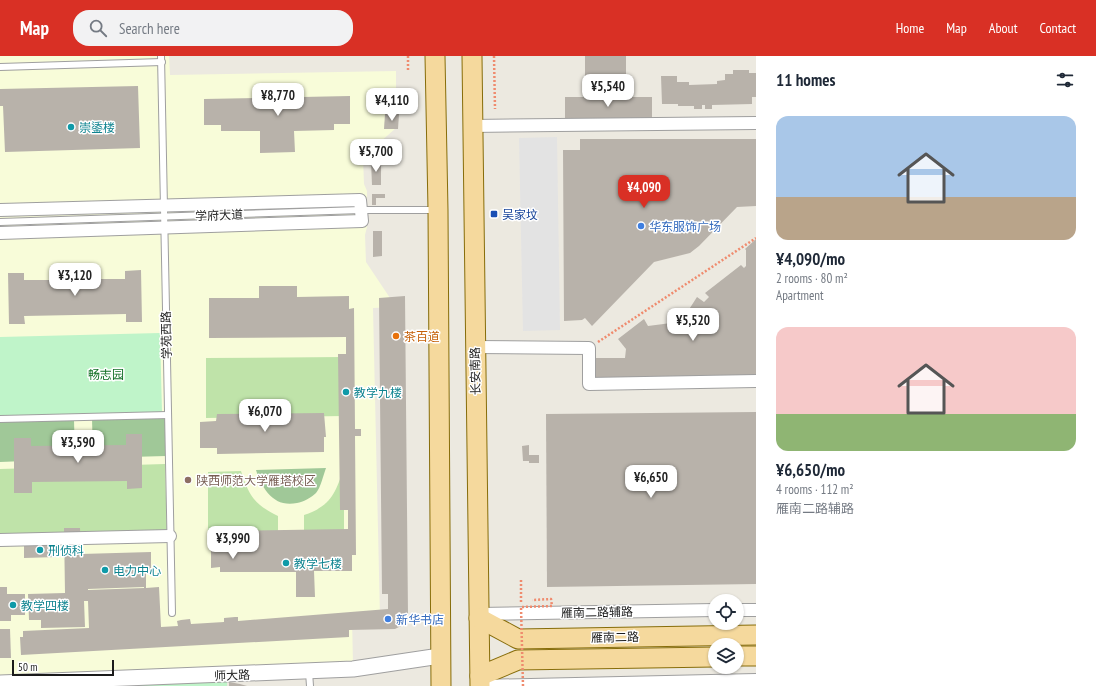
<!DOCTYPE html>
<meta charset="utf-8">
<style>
body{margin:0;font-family:"PT Sans Narrow","Noto Sans SC",sans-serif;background:#f2f2f3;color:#1f2937;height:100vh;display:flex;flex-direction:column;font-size:15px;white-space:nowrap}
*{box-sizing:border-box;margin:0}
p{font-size:13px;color:#747a83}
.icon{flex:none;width:22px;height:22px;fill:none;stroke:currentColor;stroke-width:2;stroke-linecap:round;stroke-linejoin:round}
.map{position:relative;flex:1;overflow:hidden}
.panel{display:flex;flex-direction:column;background:#fff;width:340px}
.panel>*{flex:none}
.tools{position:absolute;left:708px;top:538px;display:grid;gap:8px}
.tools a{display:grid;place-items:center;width:36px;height:36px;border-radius:50%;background:#fff;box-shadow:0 1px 3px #0004;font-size:20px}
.scale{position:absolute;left:12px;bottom:10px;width:102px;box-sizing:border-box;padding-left:4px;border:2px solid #1b1b1b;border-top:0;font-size:11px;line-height:14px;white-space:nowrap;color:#1b1b1b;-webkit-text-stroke:3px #fff;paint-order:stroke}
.price{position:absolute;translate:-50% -34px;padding:0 9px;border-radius:8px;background:#fff;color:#222;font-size:13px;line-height:26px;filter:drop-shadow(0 1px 2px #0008)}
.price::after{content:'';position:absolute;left:50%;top:24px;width:12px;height:9px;margin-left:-6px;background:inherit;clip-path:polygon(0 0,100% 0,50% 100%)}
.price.active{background:#d93025;color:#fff}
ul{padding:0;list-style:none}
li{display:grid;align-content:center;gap:8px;height:212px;padding:0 20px}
li span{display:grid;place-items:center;height:124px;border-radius:12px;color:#555}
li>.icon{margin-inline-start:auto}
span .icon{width:72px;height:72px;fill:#fffc;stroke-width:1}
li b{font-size:17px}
h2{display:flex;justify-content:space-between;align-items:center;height:48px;padding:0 20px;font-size:17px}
header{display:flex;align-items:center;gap:24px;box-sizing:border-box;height:56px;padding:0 20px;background:#d93025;color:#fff}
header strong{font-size:19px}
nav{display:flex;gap:22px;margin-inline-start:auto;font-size:14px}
.search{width:280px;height:36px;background:#f2f2f3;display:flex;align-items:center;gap:10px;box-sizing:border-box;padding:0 14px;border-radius:16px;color:#747a83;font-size:15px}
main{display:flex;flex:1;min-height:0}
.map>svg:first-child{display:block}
</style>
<header>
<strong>Map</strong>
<div class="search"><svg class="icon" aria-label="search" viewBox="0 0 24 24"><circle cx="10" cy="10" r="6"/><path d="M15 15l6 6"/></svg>Search here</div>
<nav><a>Home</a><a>Map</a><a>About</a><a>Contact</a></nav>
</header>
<main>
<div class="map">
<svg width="756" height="630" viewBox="0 0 756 630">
<rect width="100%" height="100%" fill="#ece9e0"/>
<path fill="#f8fcd9" d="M0 0H169L170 19 396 15V72L363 101 364 128 367 135V171L365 179 366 206 396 251 373 252 380 562 352 563 353 607 0 624Z"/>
<g fill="#bfe3a9">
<path d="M343 301 344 360 206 362V302Z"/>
<path d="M165 408 167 477 0 482V413Z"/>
<path d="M344 412V475H304V459C331 450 335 438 344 412Z"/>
<path d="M241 415C249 440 254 448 278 460V475L208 476V416Z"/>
</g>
<g fill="#a0c898">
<path d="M165 361 166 400 93 402 92 362Z"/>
<path d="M74 364 75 403 0 406V366Z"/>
<path d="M326 412C323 420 321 431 316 437 311 442 303 446 297 447 274 452 262 433 256 414Z"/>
</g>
<g fill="#bff4c9">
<path d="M160 277 162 356 0 360V281Z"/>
<path d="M203 620 227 626V630H21Z"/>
</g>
<path fill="#e3e3e3" d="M557 81 560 274 523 275 519 82Z"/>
<g fill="#b8b2aa" fill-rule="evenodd">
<path d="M585 0H626V20L585 21Z"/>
<path d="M733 14H749V17H756V41H752V48L712 49V53H705V49H702V53H694V50H678V48H662L661 20H677V26H689V29L717 28V25L725 24V18H733Z"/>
<path d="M138 30 140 92 5 96 3 50H0V33Z"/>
<path d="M350 40V68H334V74L294 75 295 96 260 97V75H221V69H204V43Z"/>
<rect x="565" y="41" width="87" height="23"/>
<path d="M385 58H399L398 73H384Z"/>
<path d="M580 83H756V150L737 151 699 190 690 197 654 206 592 270 585 262 582 264 564 265 563 94H580Z"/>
<path d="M371 105H381V129H372Z"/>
<path d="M372 138H385V142H376V149H372Z"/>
<path d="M373 175H382V200L373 201Z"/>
<path d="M756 183V328L583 330 584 310H596V302H625L626 293 618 283 644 263 648 270 694 264 696 260 688 255 697 241 704 246 709 241 705 237 741 209 744 212 746 210V194L745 193Z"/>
<path d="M141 214 142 266H126V258L24 260 25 268H9L8 217H24V224H67V216H90V223H125V215Z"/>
<path d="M259 230H297V241L349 240V253L354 252 355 373H361V380H355L356 499H352V515H314L315 541H296V516H220V511L211 512V489H219V475L348 473V454H340L338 298H346V281L209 282V242H259Z"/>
<path d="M405 240 408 559 406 565 403 569 395 573 349 574V581L21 599 20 581H23V575L89 572 88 545H84L85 571 41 572V564H29L28 538 65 537 64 472H80L81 498 151 496V516H146V532L159 531 161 571 178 570 177 565 181 564 190 563 191 568 224 566V562L235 561H238V565L388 553V538H382L379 242ZM144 531V532L88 534V533Z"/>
<path d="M756 356V528L547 531 546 358Z"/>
<path d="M324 357 326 381H324V396L217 398V392H200V366L216 365 217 358Z"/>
<path d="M126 378H142V432L127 433V425L32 426V437H14V382H31V390L126 389Z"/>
<path d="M529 389V399H539V407H529V405H523L522 390Z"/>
<path d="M56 485 57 501 24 502V487Z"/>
<path d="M0 531H7V538H25V559H11V565H0Z"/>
<path d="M0 573H10L11 602H0Z"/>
<path d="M229 626 240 628 247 630H229Z"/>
</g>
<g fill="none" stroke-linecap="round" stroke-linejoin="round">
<g stroke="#9f9f9f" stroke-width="8">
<g id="service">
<path d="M161 0 172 557"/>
<path d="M0 11 162 6"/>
<path d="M0 166 361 154H436"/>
<path d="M0 363 168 359"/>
<path d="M309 616 310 630"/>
</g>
</g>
<g stroke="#9f9f9f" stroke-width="14">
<g id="minor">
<path d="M472 70 756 67"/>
<path d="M0 154 360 144 362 165 0 177"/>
<path d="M475 291 589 292V328L756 325"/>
<path d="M0 484 170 480"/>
<path d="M737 554H756"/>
<path d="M479 558 715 554"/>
<path d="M480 630 756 624"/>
</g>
</g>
<g stroke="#9f9f9f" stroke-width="17">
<path id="tertiary" d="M0 627 353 613 440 600"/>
</g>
<g stroke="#876d0a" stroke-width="21">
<g id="primary">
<path d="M435 0 438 154 441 630"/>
<path d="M472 0 480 630"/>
<path d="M479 562 518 583 756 579"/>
<path d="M737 600H756"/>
<path d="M480 620 518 604 715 601"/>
</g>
</g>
<g stroke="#ef8b6e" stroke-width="2.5" stroke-dasharray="2 2" stroke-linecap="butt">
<path d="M408 0V16"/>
<path d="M494 0 495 53"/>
<path d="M598 286 756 182"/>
<path d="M521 524V546"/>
</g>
<use href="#service" stroke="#fff" stroke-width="6"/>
<use href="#minor" stroke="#fff" stroke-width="12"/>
<use href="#tertiary" stroke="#fff" stroke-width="15"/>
<use href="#primary" stroke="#f5d99d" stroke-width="19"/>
<path stroke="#ef8b6e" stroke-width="2.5" stroke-dasharray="2 2" stroke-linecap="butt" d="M523 630 521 551 552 550 551 543 532 544"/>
</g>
<g fill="#0f9aa8" stroke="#fff" stroke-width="1.5">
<circle cx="71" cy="71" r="4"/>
<circle cx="346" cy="336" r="4"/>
<circle cx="40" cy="494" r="4"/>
<circle cx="286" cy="507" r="4"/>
<circle cx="105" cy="514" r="4"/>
<circle cx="13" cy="549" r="4"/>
</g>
<rect fill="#1a4fb4" stroke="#fff" stroke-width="1.5" x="490" y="154" width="8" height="8" rx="2"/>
<g fill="#3f7fe0" stroke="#fff" stroke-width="1.5">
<circle cx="641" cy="170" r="4"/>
<circle cx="388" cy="563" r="4"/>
</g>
<circle fill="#e8710a" stroke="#fff" stroke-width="1.5" cx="396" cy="280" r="4"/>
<circle fill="#8d6e63" stroke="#fff" stroke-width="1.5" cx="188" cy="424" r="4"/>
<g text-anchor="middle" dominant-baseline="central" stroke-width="3" stroke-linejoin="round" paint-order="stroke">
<g font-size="12" fill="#0d838f" stroke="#fff" text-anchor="start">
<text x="79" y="71">崇鋈楼</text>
<text x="354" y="336">教学九楼</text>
<text x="48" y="494">刑侦科</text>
<text x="294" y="507">教学七楼</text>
<text x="113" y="514">电力中心</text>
<text x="21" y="549">教学四楼</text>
</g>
<g font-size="12" fill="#164399" stroke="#fff" text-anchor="start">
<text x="502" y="158">吴家坟</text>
</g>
<g font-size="12" fill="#1b1b1b" stroke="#fff">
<text transform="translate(219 159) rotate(-2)">学府大道</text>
<text transform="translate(166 279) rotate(-91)">学苑西路</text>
<text transform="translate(475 315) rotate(-91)">长安南路</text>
<text transform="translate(597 556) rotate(-1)">雁南二路辅路</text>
<text transform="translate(615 581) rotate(-1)">雁南二路</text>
<text transform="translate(232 619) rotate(-2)">师大路</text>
</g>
<g font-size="12" fill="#366cbe" stroke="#fff" text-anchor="start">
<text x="649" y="170">华东服饰广场</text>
<text x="396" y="563">新华书店</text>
</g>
<g font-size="12" fill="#c56008" stroke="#fff" text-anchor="start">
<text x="404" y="280">茶百道</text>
</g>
<g font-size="12" fill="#126f25" stroke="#fff">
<text x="106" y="318">畅志园</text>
</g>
<g font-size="12" fill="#785e54" stroke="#fff" text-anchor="start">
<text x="196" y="424">陕西师范大学雁塔校区</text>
</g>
</g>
</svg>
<div class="tools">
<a><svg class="icon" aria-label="locate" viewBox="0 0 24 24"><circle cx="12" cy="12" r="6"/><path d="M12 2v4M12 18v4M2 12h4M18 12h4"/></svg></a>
<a><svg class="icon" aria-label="layers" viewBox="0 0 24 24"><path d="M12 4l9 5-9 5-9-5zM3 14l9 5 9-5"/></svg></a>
</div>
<div class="scale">50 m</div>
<b class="price" style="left:608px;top:52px">¥5,540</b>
<b class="price" style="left:278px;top:61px">¥8,770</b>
<b class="price" style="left:392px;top:66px">¥4,110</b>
<b class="price" style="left:376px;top:117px">¥5,700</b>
<b class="price active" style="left:644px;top:153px">¥4,090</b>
<b class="price" style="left:75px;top:241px">¥3,120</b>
<b class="price" style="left:693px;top:286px">¥5,520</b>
<b class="price" style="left:265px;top:377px">¥6,070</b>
<b class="price" style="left:78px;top:408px">¥3,590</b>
<b class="price" style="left:651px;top:443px">¥6,650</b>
<b class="price" style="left:233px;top:504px">¥3,990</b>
</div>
<section class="panel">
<h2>11 homes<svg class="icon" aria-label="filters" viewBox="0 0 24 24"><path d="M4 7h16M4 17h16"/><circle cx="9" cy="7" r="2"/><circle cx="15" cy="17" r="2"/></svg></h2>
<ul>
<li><span style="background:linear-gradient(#a9c7e8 65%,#b9a48a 0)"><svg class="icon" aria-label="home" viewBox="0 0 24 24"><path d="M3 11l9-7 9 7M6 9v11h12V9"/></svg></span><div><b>¥4,090/mo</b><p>2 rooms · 80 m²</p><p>Apartment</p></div></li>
<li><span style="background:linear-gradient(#f6c9c9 70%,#8fb573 0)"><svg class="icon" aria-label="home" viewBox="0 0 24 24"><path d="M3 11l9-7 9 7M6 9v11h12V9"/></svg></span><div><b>¥6,650/mo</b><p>4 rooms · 112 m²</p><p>雁南二路辅路</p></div></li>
</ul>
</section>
</main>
